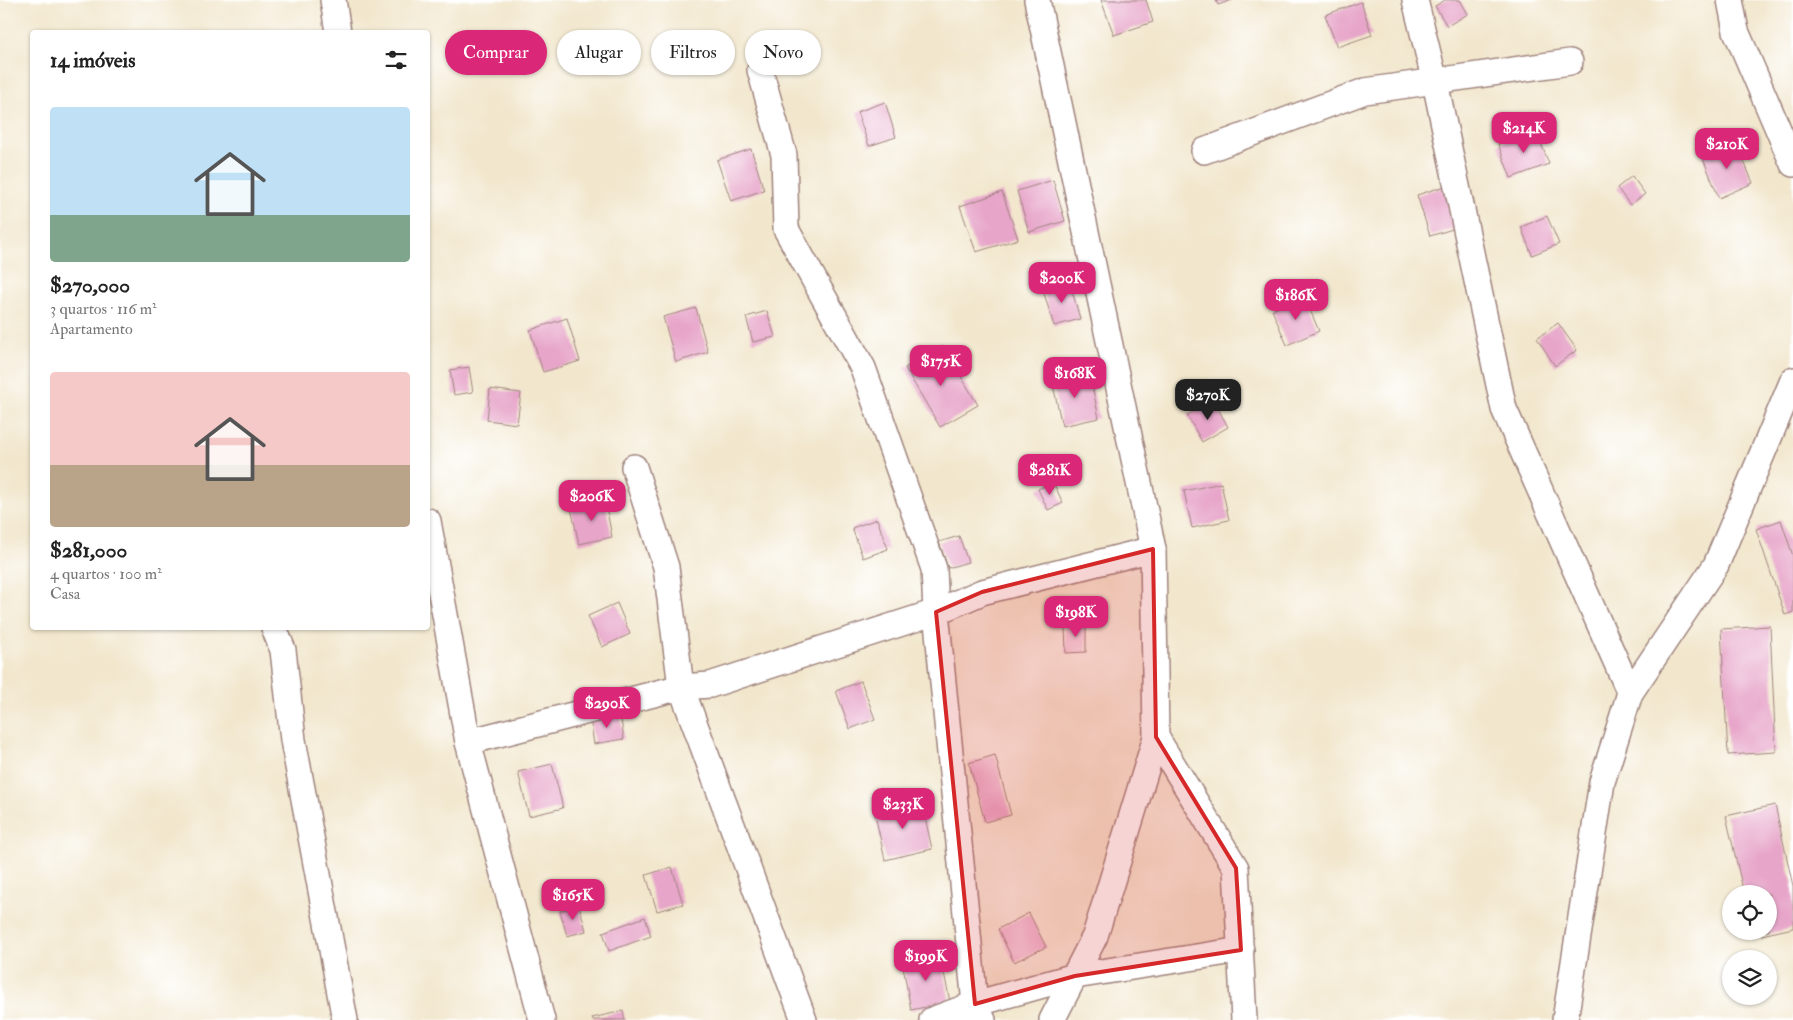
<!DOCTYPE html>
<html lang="pt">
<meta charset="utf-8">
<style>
body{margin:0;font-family:"IM FELL Double Pica",serif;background:#f6f6f6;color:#222;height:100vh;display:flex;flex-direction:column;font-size:19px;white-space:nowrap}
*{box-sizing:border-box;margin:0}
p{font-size:16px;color:#767676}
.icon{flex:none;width:28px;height:28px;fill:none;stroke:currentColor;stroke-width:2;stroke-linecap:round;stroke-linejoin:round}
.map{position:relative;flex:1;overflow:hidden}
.panel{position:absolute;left:30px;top:30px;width:400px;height:600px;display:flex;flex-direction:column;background:#fff;border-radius:5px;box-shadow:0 1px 4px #0004}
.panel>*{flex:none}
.banner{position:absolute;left:445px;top:30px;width:475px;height:45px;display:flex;gap:10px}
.controls{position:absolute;left:1722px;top:885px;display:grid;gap:10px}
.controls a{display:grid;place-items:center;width:55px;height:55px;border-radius:50%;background:#fff;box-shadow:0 1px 4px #0004;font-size:25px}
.price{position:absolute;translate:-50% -42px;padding:0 11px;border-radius:10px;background:#db2777;color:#fff;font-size:16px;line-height:32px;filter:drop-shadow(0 1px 2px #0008)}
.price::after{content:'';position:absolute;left:50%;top:30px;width:15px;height:11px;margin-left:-8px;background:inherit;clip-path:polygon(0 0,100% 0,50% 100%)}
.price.active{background:#222;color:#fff}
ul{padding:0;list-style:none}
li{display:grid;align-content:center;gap:10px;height:265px;padding:0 20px}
li span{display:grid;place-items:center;height:155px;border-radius:5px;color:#555}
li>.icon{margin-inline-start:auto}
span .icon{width:90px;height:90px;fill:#fffc;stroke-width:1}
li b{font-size:21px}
h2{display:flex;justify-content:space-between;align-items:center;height:60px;padding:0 20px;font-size:21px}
.chip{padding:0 18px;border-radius:22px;background:#fff;box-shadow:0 1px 4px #0004;font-size:18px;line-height:45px}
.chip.active{background:#db2777;color:#fff}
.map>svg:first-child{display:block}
</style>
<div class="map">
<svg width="1793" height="1020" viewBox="0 0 1793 1020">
<rect width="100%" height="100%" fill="#fff"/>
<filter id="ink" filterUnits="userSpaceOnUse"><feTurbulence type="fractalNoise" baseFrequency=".02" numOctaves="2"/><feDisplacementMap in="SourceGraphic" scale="10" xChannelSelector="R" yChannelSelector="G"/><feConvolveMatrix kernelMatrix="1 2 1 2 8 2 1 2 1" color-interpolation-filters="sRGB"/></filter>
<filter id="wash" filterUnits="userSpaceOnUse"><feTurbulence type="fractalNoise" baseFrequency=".0096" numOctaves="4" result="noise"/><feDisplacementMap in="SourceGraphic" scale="20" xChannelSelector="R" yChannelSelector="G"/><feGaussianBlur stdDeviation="1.12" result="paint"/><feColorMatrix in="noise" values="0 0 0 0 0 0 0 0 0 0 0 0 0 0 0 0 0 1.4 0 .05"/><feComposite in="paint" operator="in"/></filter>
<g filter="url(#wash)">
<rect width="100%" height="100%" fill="#f2e7cd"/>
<g id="blocks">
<g fill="#e7a5c9">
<path d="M1101 0H1146L1153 22 1114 35Z"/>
<path d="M1216 0H1232L1218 5Z"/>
<path d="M1445 0H1460L1468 14 1447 26 1435 6Z"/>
<path d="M1361 2 1372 35 1337 47 1325 15Z"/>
<path d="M885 102 896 137 869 146 857 112Z"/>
<path d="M1536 130 1549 164 1511 178 1498 144Z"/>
<path d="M1736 142 1753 183 1719 198 1702 156Z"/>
<path d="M751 149 764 190 731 201 717 160Z"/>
<path d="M1632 176 1645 194 1630 205 1617 188Z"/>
<path d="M1053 180 1065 221 1029 232 1017 191Z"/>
<path d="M1445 186 1459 227 1430 236 1417 195Z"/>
<path d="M1002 192 1018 239 976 252 960 206Z"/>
<path d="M1547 216 1559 244 1532 255 1521 227Z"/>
<path d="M1070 283 1080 319 1054 326 1043 290Z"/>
<path d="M1304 296 1319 331 1287 345 1272 310Z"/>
<path d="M696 308 708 352 676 362 663 317Z"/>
<path d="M767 311 775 337 753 342 746 317Z"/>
<path d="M567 318 580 361 543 372 530 330Z"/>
<path d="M1558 323 1577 350 1555 366 1537 338Z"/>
<path d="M943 346 978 405 940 427 905 368Z"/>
<path d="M469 367 473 392 454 395 450 370Z"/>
<path d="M1089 372 1099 418 1062 426 1052 380Z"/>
<path d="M490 389 521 393 517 424 487 420Z"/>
<path d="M1214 401 1228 427 1202 442 1187 415Z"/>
<path d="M1053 482 1063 503 1048 510 1038 489Z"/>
<path d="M1221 483 1229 520 1192 528 1184 491Z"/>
<path d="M605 501 612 537 579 544 571 508Z"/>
<path d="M877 519 888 549 863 558 852 528Z"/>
<path d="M1781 520 1793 556V612L1785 615 1756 529Z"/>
<path d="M959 536 968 562 948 568 939 542Z"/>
<path d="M617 603 630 634 602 647 588 616Z"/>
<path d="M1086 624V652L1066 653 1065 625Z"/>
<path d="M1770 626 1776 752 1728 755 1721 629Z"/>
<path d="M861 681 875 719 850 729 836 691Z"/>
<path d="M620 713 624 739 594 744 590 719Z"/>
<path d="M995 755 1011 815 985 822 969 763Z"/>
<path d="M552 764 563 808 529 816 518 772Z"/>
<path d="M921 799 932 849 885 860 874 810Z"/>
<path d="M1775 805 1793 886V928L1753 937 1752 931H1769V894H1744L1726 816Z"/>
<path d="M672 867 683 904 657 911 646 875Z"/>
<path d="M579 905 586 931 567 936 560 911Z"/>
<path d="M1029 913 1046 947 1014 962 998 929Z"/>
<path d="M645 917 651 936 609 951 603 932Z"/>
<path d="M940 953 950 1002 911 1010 902 961Z"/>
<path d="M623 1011 625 1020H593L592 1018Z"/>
</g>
</g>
</g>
<g filter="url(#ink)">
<use href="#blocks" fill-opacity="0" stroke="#9e837c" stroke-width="1"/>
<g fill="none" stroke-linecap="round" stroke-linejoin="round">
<g stroke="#9e837c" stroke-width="28">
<g id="minor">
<path d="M333 0 338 32"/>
<path d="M1037 0 1153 549 1156 737 1095 936 1052 1020"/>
<path d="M1415 0 1435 82 1504 409 1630 693"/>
<path d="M1730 0 1736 31 1793 164"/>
<path d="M760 70 784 155 786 229 863 368 934 569 936 612 975 1004 983 1020"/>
<path d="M1204 151 1365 91 1570 62"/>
<path d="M634 467 666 567 681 687 804 1020"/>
<path d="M428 521 468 742"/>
<path d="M274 628 283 650 293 740 345 1020"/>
<path d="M1156 737 1236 868 1244 1020"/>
<path d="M542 1020 468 742 681 687 710 685 936 612 982 592 1153 549"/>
<path d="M932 1020 975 1004 1075 976 1241 950"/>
<path d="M1565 1020 1602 782 1630 693 1716 565 1793 380"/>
</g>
</g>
<use href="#minor" stroke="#fff" stroke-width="25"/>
</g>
</g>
<path fill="#d62828" fill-opacity="0.2" stroke="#d62828" stroke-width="4" stroke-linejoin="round" d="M1153 549 1156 737 1236 868 1241 950 1075 976 975 1004 936 612 982 592Z"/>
</svg>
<div class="controls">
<a><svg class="icon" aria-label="locate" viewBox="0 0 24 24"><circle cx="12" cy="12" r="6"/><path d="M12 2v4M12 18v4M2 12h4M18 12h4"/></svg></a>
<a><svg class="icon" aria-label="layers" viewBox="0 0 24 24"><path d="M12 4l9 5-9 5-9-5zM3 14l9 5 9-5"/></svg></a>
</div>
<b class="price" style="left:1524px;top:154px">$214K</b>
<b class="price" style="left:1727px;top:170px">$210K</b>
<b class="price" style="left:1062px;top:304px">$200K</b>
<b class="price" style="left:1296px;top:321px">$186K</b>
<b class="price" style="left:941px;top:387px">$175K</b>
<b class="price" style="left:1075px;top:399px">$168K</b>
<b class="price active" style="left:1208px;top:421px">$270K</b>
<b class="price" style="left:1050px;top:496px">$281K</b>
<b class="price" style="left:592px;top:522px">$206K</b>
<b class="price" style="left:1076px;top:638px">$198K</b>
<b class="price" style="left:607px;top:729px">$290K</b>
<b class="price" style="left:903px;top:830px">$233K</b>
<b class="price" style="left:573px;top:921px">$165K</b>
<b class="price" style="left:926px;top:982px">$199K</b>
<div class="banner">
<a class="chip active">Comprar</a>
<a class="chip">Alugar</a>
<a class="chip">Filtros</a>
<a class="chip">Novo</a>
</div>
<section class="panel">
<h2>14 imóveis<svg class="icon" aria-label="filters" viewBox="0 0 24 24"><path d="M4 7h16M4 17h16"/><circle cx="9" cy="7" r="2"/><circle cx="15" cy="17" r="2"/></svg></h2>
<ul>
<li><span style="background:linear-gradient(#bfe0f5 70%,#7fa58c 0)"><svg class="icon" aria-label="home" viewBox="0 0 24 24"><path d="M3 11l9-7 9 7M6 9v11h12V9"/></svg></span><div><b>$270,000</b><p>3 quartos · 116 m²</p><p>Apartamento</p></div></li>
<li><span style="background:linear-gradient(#f6c9c9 60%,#b9a48a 0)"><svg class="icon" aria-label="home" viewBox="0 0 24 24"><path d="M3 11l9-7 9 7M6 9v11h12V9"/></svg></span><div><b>$281,000</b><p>4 quartos · 100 m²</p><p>Casa</p></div></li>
</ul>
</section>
</div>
